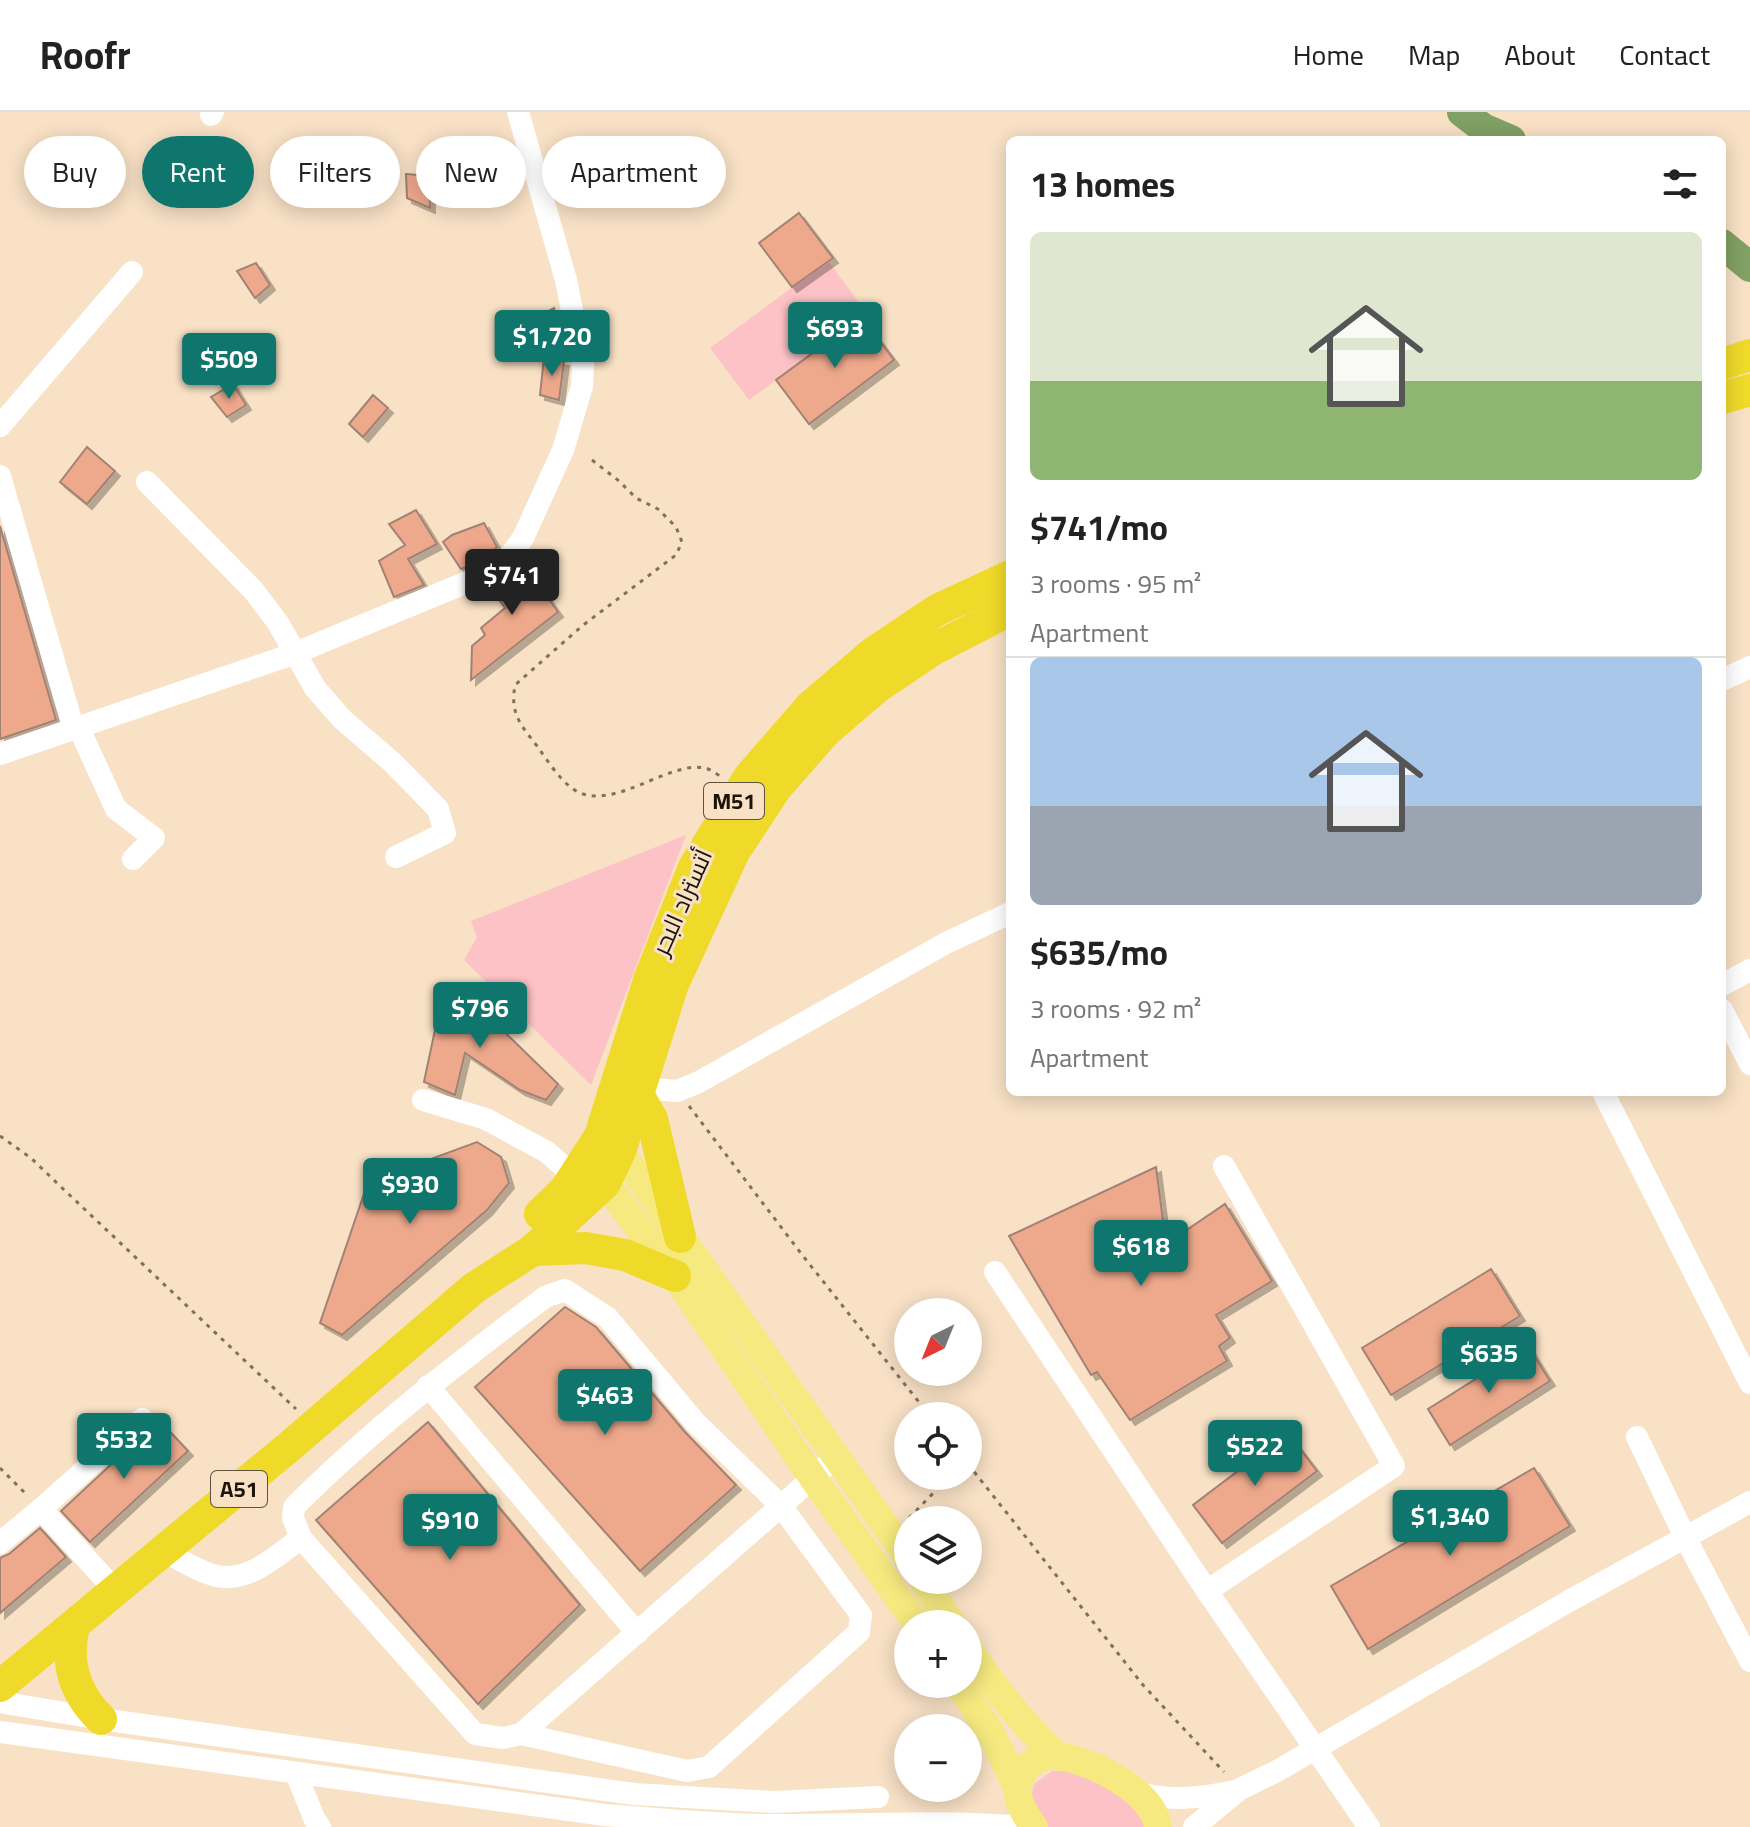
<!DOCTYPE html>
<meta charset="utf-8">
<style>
body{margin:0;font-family:Georgia,Cairo,serif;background:#f2f2f2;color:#222;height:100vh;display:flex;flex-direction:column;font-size:30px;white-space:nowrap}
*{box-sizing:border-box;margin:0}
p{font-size:26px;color:#767676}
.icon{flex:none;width:44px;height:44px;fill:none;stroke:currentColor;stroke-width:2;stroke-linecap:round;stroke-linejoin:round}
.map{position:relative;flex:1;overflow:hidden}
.side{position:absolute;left:1006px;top:24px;width:720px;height:960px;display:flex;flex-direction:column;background:#fff;border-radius:12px;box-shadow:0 4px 20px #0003}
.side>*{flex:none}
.top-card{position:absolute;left:24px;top:24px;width:760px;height:72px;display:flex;gap:16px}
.needle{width:52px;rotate:223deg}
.buttons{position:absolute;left:894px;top:1186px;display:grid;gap:16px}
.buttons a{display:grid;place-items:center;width:88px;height:88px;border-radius:50%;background:#fff;box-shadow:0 4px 20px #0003;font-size:40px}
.price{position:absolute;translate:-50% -68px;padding:0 18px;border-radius:8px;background:#0f766e;color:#fff;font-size:26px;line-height:52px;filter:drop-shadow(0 2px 4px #0008)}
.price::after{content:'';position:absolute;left:50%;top:48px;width:24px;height:18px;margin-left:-12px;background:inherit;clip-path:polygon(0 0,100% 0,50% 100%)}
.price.selected{background:#222;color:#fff}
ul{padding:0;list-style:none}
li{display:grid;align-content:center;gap:16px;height:424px;padding:0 24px}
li+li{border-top:2px solid #e0e0e0}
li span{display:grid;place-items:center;height:248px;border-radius:12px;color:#555}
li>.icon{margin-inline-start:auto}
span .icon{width:144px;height:144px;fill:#fffc;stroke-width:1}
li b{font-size:34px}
h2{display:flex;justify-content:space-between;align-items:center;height:96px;padding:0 24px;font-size:34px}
.tag{padding:0 28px;border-radius:36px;background:#fff;box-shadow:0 4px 20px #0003;font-size:28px;line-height:72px}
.tag.selected{background:#0f766e;color:#fff}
header{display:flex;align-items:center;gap:48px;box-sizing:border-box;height:112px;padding:0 40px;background:#fff;border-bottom:2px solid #e0e0e0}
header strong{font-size:38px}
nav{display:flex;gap:44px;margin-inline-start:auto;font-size:28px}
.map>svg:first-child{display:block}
</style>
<header>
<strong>Roofr</strong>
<nav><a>Home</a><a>Map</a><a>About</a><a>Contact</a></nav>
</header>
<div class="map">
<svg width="1750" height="1715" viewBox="0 0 1750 1715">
<defs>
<filter id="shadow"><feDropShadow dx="5" dy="5" stdDeviation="0" flood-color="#0004"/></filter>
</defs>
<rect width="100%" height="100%" fill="#f8e1c5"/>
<g fill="#fdc2c6">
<path d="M828 149 867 201 749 288 710 236Z"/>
<path d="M686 723 591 973 464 848 477 825 471 809Z"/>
<path d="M1052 1659H1067L1107 1669 1142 1696 1148 1715H1048L1029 1696 1034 1672Z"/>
</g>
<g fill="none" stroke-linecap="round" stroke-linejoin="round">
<g stroke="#81a064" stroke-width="30">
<path d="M1462 0 1483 16 1511 28"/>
<path d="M1722 132 1750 155"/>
</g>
</g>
<g fill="#eea98c" stroke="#a28274" stroke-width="2" filter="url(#shadow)">
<path d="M406 62 429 64 430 96 407 86Z"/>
<path d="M799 101 833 146 792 175 759 131Z"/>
<path d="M256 151 270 173 255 186 237 159Z"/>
<path d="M554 196 563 227 547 233 534 207Z"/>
<path d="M862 205 894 248 809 312 776 268Z"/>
<path d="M544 246 564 249 559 288 540 283Z"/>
<path d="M233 272 246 293 227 305 211 285Z"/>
<path d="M373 283 388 296 363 325 349 312Z"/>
<path d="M87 335 115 359 87 392 60 370Z"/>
<path d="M416 398 437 432 408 447 424 473 394 485 379 449 405 433 389 412Z"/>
<path d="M484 411 497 435 475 452 461 457 443 430 452 423Z"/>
<path d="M0 414 56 608 0 627Z"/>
<path d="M523 450 558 500 471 568 472 534 485 523 481 516 505 496 490 475Z"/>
<path d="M458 875 558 972 546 988 520 978 465 941 455 983 424 970 440 894Z"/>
<path d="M477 1030 501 1045 509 1071 487 1098 342 1223 320 1211 368 1070Z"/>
<path d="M1156 1055 1166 1132 1225 1092 1272 1169 1216 1203 1230 1226 1219 1234 1227 1249 1130 1308 1097 1260 1091 1263 1009 1124Z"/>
<path d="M1491 1157 1520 1204 1391 1283 1362 1236Z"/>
<path d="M565 1195 596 1215 684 1319 736 1373 640 1459 475 1275Z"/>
<path d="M1528 1234 1550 1269 1450 1333 1428 1297Z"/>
<path d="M159 1308 188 1339 90 1430 61 1399Z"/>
<path d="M428 1310 580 1493 478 1592 316 1408Z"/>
<path d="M1288 1321 1317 1359 1222 1431 1193 1393Z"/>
<path d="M1534 1356 1570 1414 1368 1537 1331 1474Z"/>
<path d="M40 1416 66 1445 0 1501V1446L9 1442Z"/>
</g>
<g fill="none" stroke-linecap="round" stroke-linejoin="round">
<g stroke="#80715f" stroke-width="3" stroke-dasharray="4 6" stroke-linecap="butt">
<path d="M592 348 619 369 636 386 658 397 676 415 682 430 676 443 582 514 515 573C510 602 520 612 537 634 547 648 559 667 573 677 610 703 668 648 705 656 710 657 717 662 721 665"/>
<path d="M689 994 803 1144 930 1304"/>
<path d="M0 1024 31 1046 59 1073 296 1297"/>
<path d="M968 1352 1143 1573 1224 1660"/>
<path d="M0 1356 28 1384"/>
<path d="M909 1406 950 1364"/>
</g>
<g stroke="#fff" stroke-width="22">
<path d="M211 3 213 0"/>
<path d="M0 314 132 160"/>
<path d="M0 364 73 615"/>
<path d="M147 370 254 479 278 511 315 576 342 607 393 651 438 697 445 721 396 745"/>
<path d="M1722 568 1750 555"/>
<path d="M78 614 116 697 154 726 133 747"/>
<path d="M0 642 293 542 482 464 509 445 523 426 563 338 582 274 583 254 566 168 518 0"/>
<path d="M1722 873 1750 858"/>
<path d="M1722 898 1750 952"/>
<path d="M642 976 677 979 697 971 946 831 1010 801"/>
<path d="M1603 980 1750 1271"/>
<path d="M423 988 486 1007 547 1040 575 1065"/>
<path d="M995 1160 1207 1479 1369 1715"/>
<path d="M428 1274 637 1521"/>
<path d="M1637 1325 1685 1425 1750 1549"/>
<path d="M41 1397 142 1307"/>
<path d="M0 1431 41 1397 116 1479"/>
<path d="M164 1439C179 1447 194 1457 210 1462 244 1475 275 1445 301 1426"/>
<path d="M1207 1479 1394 1354 1224 1054"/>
<path d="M0 1590 101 1607 634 1682 774 1690 878 1685"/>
<path d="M0 1620 605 1703C658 1707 711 1712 765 1713 851 1714 938 1707 1024 1715"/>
<path d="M521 1622 687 1659 709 1655 859 1520 861 1503 781 1394 695 1310 608 1206 565 1178 545 1185C458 1251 372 1317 294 1395L293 1406 301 1426 475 1622 503 1626 521 1622 781 1394 837 1344"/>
<path d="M296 1661 314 1706 320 1715"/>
<path d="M1136 1680C1171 1690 1200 1686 1235 1679"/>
<path d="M1194 1715 1240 1677 1277 1659 1569 1489 1750 1390"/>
</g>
<g stroke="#f5e97f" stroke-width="28">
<path d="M604 1027 620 1039 908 1446"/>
<path d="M586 1057 605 1071 675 1164 813 1366 917 1512"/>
<path d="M923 1468 952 1512"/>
<path d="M968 1536C994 1575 1021 1611 1056 1643"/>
<path d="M959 1572 991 1621 1018 1677"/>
<path d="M1034 1715C1028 1707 1022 1698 1019 1688 1013 1665 1032 1641 1057 1644 1089 1647 1154 1679 1158 1715"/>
</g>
<g stroke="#efda2a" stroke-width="32">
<path d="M1722 252 1750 243"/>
<path d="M1722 286 1750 278"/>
<path d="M639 984 652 1007 680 1125"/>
<path d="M540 1102 566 1077 600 1024 649 868 694 755 749 665 810 595 873 541 937 498 1010 464"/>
<path d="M533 1138 586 1136 625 1143 675 1164"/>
<path d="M74 1514C65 1550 74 1581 101 1607"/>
<path d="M0 1574 290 1334 474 1176 533 1138 605 1071 620 1039 673 872 734 740 776 676 826 619 876 576 934 537 1010 498"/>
</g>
</g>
<g text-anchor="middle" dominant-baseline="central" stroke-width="6" stroke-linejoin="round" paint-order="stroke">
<g fill="#f8e1c5" stroke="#5e5242" stroke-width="2">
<rect x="704" y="671" width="60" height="36" rx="6"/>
<rect x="211" y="1359" width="56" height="36" rx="6"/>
</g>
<g font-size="22" font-weight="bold" fill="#1c140a">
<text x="734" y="689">M51</text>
<text x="239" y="1377">A51</text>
</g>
<g font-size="24" fill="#1c140a" stroke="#f8e1c5">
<text transform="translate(682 790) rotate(-66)">أتستراد البحر</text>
</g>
</g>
</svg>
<div class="buttons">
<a><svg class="needle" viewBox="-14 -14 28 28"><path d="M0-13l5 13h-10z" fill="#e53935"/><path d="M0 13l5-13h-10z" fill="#767676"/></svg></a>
<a><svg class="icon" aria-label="locate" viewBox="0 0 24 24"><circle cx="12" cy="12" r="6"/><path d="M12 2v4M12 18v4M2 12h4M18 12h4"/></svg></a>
<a><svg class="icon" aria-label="layers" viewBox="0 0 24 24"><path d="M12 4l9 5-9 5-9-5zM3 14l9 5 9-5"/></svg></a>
<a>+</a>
<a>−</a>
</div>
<b class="price" style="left:835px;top:258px">$693</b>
<b class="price" style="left:552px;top:266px">$1,720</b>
<b class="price" style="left:229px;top:289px">$509</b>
<b class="price selected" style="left:512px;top:505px">$741</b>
<b class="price" style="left:480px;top:938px">$796</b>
<b class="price" style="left:410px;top:1114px">$930</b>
<b class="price" style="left:1141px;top:1176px">$618</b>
<b class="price" style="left:1489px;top:1283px">$635</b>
<b class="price" style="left:605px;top:1325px">$463</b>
<b class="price" style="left:124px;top:1369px">$532</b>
<b class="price" style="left:1255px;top:1376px">$522</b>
<b class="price" style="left:1450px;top:1446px">$1,340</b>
<b class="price" style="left:450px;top:1450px">$910</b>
<div class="top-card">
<a class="tag">Buy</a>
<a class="tag selected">Rent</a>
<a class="tag">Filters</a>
<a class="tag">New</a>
<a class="tag">Apartment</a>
</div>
<section class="side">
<h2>13 homes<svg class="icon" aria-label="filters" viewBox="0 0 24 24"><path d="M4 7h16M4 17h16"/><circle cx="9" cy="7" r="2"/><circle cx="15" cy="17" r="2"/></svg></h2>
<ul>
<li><span style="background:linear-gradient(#dfe7d0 60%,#8fb573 0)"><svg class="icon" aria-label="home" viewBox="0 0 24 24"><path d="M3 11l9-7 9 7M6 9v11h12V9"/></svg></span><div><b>$741/mo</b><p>3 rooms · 95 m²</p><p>Apartment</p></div></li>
<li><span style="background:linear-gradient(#a9c7e8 60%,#9aa5b1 0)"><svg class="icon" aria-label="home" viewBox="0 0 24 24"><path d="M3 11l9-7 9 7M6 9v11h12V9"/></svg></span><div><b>$635/mo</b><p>3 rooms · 92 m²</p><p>Apartment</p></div></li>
</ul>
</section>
</div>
